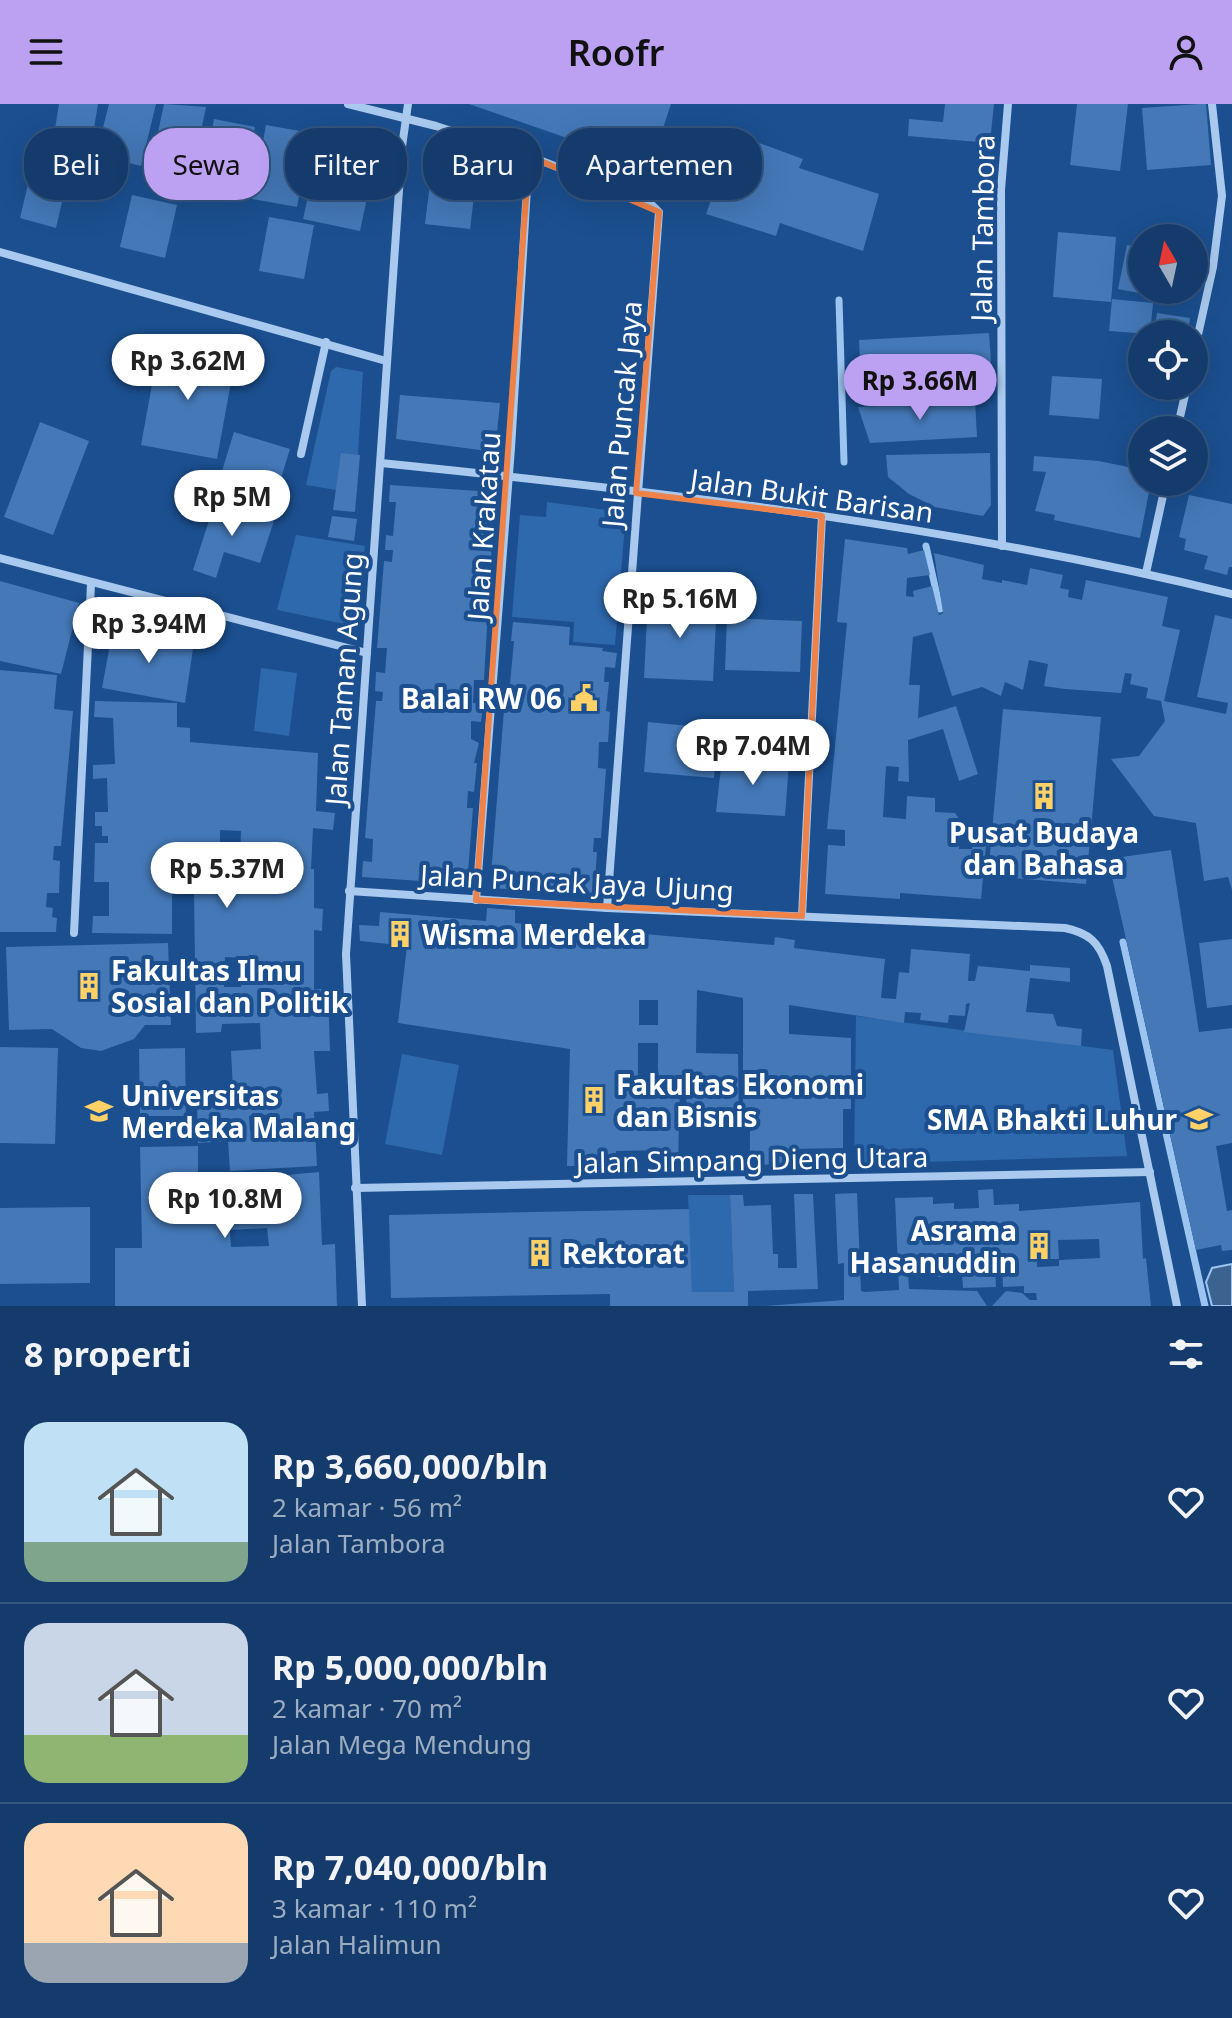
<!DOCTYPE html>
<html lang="id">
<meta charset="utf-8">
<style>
body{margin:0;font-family:"Noto Sans",sans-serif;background:#1d4271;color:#f1f3f6;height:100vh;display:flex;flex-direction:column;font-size:30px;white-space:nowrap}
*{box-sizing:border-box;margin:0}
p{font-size:26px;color:#9dadc1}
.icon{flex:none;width:44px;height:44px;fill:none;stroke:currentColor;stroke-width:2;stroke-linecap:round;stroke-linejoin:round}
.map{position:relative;height:1202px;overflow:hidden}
.details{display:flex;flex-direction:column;background:#143b6b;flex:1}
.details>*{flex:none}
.banner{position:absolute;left:24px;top:24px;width:800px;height:72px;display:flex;gap:16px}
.needle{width:52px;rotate:351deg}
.fabs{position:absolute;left:1128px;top:120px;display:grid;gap:16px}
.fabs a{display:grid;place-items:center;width:80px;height:80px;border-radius:50%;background:#143b6b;box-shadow:0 8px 32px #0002,0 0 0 2px #33557e;font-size:40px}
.price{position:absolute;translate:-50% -68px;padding:0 18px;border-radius:28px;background:#fff;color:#222;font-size:26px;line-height:52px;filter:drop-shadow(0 2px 4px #0008)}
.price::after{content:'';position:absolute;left:50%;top:48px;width:24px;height:18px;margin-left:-12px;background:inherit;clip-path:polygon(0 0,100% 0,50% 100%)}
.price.active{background:#bca0f2;color:#111}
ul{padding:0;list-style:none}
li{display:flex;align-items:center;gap:24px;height:200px;padding:0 24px}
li+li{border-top:2px solid #33557e}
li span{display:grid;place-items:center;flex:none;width:224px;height:160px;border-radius:24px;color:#555}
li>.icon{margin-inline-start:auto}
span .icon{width:96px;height:96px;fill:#fffc;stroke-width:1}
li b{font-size:34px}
h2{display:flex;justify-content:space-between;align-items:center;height:96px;padding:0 24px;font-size:34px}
.tag{padding:0 28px;border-radius:32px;background:#143b6b;box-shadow:0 8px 32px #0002,0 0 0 2px #33557e;font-size:28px;line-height:72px}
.tag.active{background:#bca0f2;color:#111}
header{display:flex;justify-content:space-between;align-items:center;height:104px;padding:0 24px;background:#bca0f2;color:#111;font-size:36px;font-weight:600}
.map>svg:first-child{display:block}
</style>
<header><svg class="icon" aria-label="menu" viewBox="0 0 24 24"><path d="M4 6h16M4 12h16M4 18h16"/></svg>Roofr<svg class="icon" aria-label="person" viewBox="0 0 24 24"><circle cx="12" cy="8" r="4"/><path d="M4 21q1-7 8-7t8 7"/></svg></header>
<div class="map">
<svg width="1232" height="1202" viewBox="0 0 1232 1202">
<rect width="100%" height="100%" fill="#1b4f8f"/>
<g fill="#2e69ad">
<path d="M336 263 363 268 358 351 336 386 306 381 331 267Z"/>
<path d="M547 398 622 408 625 420 615 541 573 538 574 518 512 513 520 411 546 413Z"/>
<path d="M296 431 365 442 354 522 277 506Z"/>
<path d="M261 564 297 569 289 632 254 627Z"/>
<path d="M856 912 1113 946 1127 1052 854 1060Z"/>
<path d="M402 950 459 961 442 1051 385 1040Z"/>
<path d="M688 1091H730L734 1188H692Z"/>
</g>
<path fill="#3c6290" stroke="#9cc4f0" stroke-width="2" d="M1232 1160V1202H1212L1206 1178 1212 1164Z"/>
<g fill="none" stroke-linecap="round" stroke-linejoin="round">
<g stroke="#9cc4f0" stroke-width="7">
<path d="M839 196 844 358"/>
<path d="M926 442 940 505"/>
<path d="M1123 838 1205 1202"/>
</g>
</g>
<g fill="#4478b7" fill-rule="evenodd">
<path d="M59 0H98L92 37 54 31Z"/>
<path d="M109 0H156L141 62 96 51Z"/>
<path d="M164 0 206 3 194 61 153 52Z"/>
<path d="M469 0H671L650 63Z"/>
<path d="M945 0H994L990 39 908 32 909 15 943 18Z"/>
<path d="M1077 0H1128L1120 67 1070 61Z"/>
<path d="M1199 0H1206L1211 61 1147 66 1142 4Z"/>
<path d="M214 15 255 23 245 75 204 68Z"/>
<path d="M266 21 311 29 297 103 252 95Z"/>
<path d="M323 25 379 37 360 127 303 115Z"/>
<path d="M681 26 732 43 737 31 803 55 799 64 879 90 863 147 780 119 776 132 706 110 711 96 662 80Z"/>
<path d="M434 46 479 52 470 125 425 120Z"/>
<path d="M33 59 69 68 56 124 20 114Z"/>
<path d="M132 91 177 101 165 154 120 143Z"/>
<path d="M269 113 314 121 304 175 259 167Z"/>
<path d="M1058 128 1116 133 1111 198 1053 193Z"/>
<path d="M1127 141 1142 144 1144 190 1118 185Z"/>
<path d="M1112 195 1153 199 1150 230 1109 227Z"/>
<path d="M1157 209 1190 214 1188 230H1154Z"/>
<path d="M989 229 992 272 861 280 859 236Z"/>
<path d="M159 242 235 256 217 355 141 341Z"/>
<path d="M1052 272 1102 275 1099 315 1049 311Z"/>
<path d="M400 291 500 299 495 348 396 335Z"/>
<path d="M975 297 977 333 870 339 858 303Z"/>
<path d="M40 318 89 337 53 431 4 413Z"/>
<path d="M234 328 290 345 273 400 217 383Z"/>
<path d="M341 349 360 351 355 408 333 406Z"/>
<path d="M990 349 991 401 983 412 935 403 909 390 888 373 886 351Z"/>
<path d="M1034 352 1099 357 1142 366V378H1151L1140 434 1054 416 1055 411 1035 407 1046 368 1033 367Z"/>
<path d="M390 381 493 388 491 409H484L483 417 490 418 489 437H492L484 576H474L473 599 483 600 481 618 471 617V635L479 639 474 659H477L474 688 468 687 467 704H473L468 768 436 766 435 778 362 773 363 757 372 758 373 735 365 734 376 597H382L383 588 375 587 376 568 385 569 387 544H377L384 457 392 458 393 446H385L386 431 393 432 396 398H389Z"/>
<path d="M1189 391 1232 400V463H1229L1227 471 1204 465 1208 452 1184 446 1186 435 1179 433Z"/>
<path d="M215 398 274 417 260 459 224 448 216 474 193 466Z"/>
<path d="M332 412 357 415 354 437 328 433Z"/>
<path d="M845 435 907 444 908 450 924 446 930 471 907 474 906 492 914 493 913 487 932 482 939 511 943 509 934 449 984 461 982 475 1002 479V476L1027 481 1030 464 1063 471 1060 484 1069 486 1068 493 1082 496 1086 476 1168 493 1162 522 1180 526 1164 597 1226 610 1228 599 1197 593 1215 511 1232 515V786L1228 773 1204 777 1196 719 1154 712 1111 655 1139 652 1165 617 1161 597 1146 594 1148 584 1130 580 1132 570 1125 569 1121 589 1065 585 1044 582 1048 560 1029 556 1023 586 1005 578 1001 592 982 583 952 592 932 528 913 533 909 581H920L918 614 956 602 978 670 959 677 943 625 908 636 909 678 898 677 899 663 886 662 883 713 906 715 907 692 935 694V708L955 709 960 716 959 745H972L973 729 987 731 981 795 900 789V795L825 790 828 741 845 742V726L827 725 847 519 837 518Z"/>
<path d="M0 477 79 499 61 570 0 557Z"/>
<path d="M648 494 717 497 713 577 644 574Z"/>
<path d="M727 514 802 517 800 568 725 566Z"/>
<path d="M513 518 570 523 569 541 603 544 602 547 617 549 615 564 605 563 604 578H609L606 607 610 608 608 638H599L598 664 606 665 601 734H594L593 748H597L594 790 490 784 506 580H510L514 537H511Z"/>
<path d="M113 524 194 538 185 599 102 584Z"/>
<path d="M0 566 57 571 54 605 73 607 61 742H54L53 756 60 757 59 789H47L46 803 53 804 52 813 57 814 56 828H0Z"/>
<path d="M95 597 177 599V623L190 624V638L318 649 316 707 335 709 333 726 313 724 311 765H314V804L323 805 322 827 314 826V885H328L330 947H314L317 990 328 989 329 1007 314 1008 317 1062 230 1067 228 1037 198 1039 197 998 212 997V987L233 986 231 947 261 945 260 919 222 920 221 928 196 929 194 788 172 789V830L92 829 93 812H109V778H94L95 739H108V732H102V722H95V708H108L107 674 93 675V661L115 660 113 614 94 613ZM220 726 241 727 240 751 220 750ZM225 853 242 854 241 883H224ZM277 1010 278 1026 250 1027 249 1012Z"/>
<path d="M1003 605 1101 613 1086 780 988 772Z"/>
<path d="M648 618 719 625 714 674 644 668Z"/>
<path d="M722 654 789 659 785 712 716 708Z"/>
<path d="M1171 746 1199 928 1232 924V1039L1216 1042 1227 1107 1232 1106V1146L1222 1147 1221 1141 1196 1146 1108 755Z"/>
<path d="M487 804 515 806V819L774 841 775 833 795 836 794 844 885 855 881 894 896 895 899 868 909 869 911 845 970 850 968 877H975L978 862 1030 867V861L1070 864V878L1030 874 1026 908 1053 910 1057 922 1082 925 1081 942 964 928 970 899 966 900 965 912 949 911 948 919 920 916 921 909 905 908 904 919 789 901V930L851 934V1005H843V1044L790 1045V1060L750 1061V1017H743V894L697 886 696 949 738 950 739 1019H719V1010H686L687 978H680L678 1062 664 1061V1046L616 1047V1062H567L570 945 398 919 407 842 360 837 359 821 379 822 380 808 486 817ZM639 896H658V921H639ZM638 939H658V973H638Z"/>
<path d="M1232 835V901L1207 904 1199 839Z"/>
<path d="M168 839 171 921H145L134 935 101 947 81 944 52 925 9 926 6 843Z"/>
<path d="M0 943 58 944 55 1040 0 1039Z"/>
<path d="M185 944 186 1012H140L139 945Z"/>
<path d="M198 1042V1079L319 1068 322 1141 335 1140 337 1202H115V1144H142L140 1043ZM267 1124 269 1142 231 1143 230 1126Z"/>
<path d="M993 1085 994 1101 1019 1100V1107L1140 1098 1143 1155 1146 1154 1151 1202H992L1006 1187 1022 1189 1030 1196H1037L1036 1189H1024V1182L1003 1183 1002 1161H995L996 1183 963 1184 961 1157 952 1158 953 1173H938L937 1169 908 1170 909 1185 977 1187 987 1202H765L844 1196V1159L838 1160 835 1090 857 1089 861 1187 865 1188 899 1186 895 1094 933 1093V1100L954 1099V1105L979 1104 978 1086ZM1099 1135 1100 1154 1059 1156V1162L1037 1163V1148H1042V1155H1059L1058 1136Z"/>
<path d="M794 1090H813L818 1185 748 1187V1202H610V1190L391 1194 389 1111 689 1105 692 1188H734L730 1091H743L744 1102 771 1101 773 1150H778V1164H797Z"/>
<path d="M90 1103V1179L0 1180V1104Z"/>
</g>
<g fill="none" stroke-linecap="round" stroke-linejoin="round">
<g stroke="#a9c9ee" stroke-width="8">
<path d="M348 0 436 22 529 52 650 99 659 108 607 804"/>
<path d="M0 148 386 257"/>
<path d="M1194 249 1213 163 1222 92 1212 0"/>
<path d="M1177 326 1187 282"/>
<path d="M301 350 326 238"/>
<path d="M381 359C666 388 954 422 1232 490"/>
<path d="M1002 442 1001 86 1008 0"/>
<path d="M0 454 367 549"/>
<path d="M1146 469 1166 378"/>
<path d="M349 787 607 804 1065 824C1089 829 1099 838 1107 862L1177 1202"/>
<path d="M476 796 511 344 529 52"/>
<path d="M802 812 822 412"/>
<path d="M74 829 91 480"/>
<path d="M355 1084 1150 1068"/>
<path d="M362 1202 346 850 402 43 408 0"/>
</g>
</g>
<path fill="none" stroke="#ee8249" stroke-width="6" stroke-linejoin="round" d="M529 52 659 108 636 389 822 412 802 812 476 796Z"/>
<defs>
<g id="civic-bare" transform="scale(2.16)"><path d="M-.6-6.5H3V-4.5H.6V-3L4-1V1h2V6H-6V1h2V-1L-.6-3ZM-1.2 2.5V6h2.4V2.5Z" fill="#ffd166" stroke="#1b4f8f" stroke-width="2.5" paint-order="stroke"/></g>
<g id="building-bare" transform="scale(2.16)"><path d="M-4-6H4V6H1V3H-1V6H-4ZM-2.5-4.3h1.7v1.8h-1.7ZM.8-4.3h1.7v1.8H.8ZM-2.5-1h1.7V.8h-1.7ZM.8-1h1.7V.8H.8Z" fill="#ffd166" stroke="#1b4f8f" stroke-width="2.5" paint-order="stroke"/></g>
<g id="university-bare" transform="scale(2.16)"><path d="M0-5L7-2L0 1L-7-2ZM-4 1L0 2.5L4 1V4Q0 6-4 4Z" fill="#ffd166" stroke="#1b4f8f" stroke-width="2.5" paint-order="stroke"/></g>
<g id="school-bare" transform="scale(2.16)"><path d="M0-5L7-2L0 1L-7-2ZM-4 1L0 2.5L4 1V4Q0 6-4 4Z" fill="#ffd166" stroke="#1b4f8f" stroke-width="2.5" paint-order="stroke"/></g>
</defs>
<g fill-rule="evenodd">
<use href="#civic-bare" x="584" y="594"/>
<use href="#building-bare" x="1044" y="692"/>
<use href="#building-bare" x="400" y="830"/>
<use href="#building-bare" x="89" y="882"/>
<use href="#building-bare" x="594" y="996"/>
<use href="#university-bare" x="99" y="1007"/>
<use href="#school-bare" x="1199" y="1015"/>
<use href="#building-bare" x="1039" y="1142"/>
<use href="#building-bare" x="540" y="1149"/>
</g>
<g text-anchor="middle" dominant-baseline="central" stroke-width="8" stroke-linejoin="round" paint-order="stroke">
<g font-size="28" fill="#fff" stroke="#1b4f8f">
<text transform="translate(982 124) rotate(-89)">Jalan Tambora</text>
<text transform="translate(621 310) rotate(-85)">Jalan Puncak Jaya</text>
<text transform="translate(812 391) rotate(8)">Jalan Bukit Barisan</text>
<text transform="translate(483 422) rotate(-86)">Jalan Krakatau</text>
<text transform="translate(343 575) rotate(-86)">Jalan Taman Agung</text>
<text transform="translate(577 778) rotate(3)">Jalan Puncak Jaya Ujung</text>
<text transform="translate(752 1055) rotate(-1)">Jalan Simpang Dieng Utara</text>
</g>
<g font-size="28" font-weight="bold" fill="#fff" stroke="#1b4f8f" text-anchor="start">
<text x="562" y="594" text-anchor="end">Balai RW 06</text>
<text x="1044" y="728" text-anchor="middle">Pusat Budaya<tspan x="1044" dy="32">dan Bahasa</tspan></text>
<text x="422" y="830">Wisma Merdeka</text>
<text x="111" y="866">Fakultas Ilmu<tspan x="111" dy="32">Sosial dan Politik</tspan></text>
<text x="616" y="980">Fakultas Ekonomi<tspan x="616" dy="32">dan Bisnis</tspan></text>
<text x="121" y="991">Universitas<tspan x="121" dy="32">Merdeka Malang</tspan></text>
<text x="1177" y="1015" text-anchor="end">SMA Bhakti Luhur</text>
<text x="1017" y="1126" text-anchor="end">Asrama<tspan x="1017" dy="32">Hasanuddin</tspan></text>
<text x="562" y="1149">Rektorat</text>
</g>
</g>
</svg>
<div class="fabs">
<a><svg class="needle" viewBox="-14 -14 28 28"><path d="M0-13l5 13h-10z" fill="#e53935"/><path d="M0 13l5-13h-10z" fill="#9dadc1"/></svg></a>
<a><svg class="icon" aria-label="locate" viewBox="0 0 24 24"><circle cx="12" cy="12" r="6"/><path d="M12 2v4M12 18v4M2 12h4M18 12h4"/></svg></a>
<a><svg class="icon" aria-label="layers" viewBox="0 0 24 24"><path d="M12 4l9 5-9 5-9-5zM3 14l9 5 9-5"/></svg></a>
</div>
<b class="price" style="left:188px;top:298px">Rp 3.62M</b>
<b class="price active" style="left:920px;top:318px">Rp 3.66M</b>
<b class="price" style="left:232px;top:434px">Rp 5M</b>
<b class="price" style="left:680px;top:536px">Rp 5.16M</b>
<b class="price" style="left:149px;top:561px">Rp 3.94M</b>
<b class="price" style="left:753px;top:683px">Rp 7.04M</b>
<b class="price" style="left:227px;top:806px">Rp 5.37M</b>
<b class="price" style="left:225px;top:1136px">Rp 10.8M</b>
<div class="banner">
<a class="tag">Beli</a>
<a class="tag active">Sewa</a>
<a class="tag">Filter</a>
<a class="tag">Baru</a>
<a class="tag">Apartemen</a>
</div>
</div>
<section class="details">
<h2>8 properti<svg class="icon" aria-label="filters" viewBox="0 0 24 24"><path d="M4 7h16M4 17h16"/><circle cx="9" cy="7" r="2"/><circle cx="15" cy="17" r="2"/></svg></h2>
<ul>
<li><span style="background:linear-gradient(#bfe0f5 75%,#7fa58c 0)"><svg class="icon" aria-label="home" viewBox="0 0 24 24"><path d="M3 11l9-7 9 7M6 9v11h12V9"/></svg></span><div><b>Rp 3,660,000/bln</b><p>2 kamar · 56 m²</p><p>Jalan Tambora</p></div><svg class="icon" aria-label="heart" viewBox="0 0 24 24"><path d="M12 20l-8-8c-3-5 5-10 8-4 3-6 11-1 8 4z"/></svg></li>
<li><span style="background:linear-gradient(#c9d6e8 70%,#8fb573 0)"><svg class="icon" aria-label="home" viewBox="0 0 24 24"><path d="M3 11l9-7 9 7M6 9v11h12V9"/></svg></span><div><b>Rp 5,000,000/bln</b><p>2 kamar · 70 m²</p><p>Jalan Mega Mendung</p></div><svg class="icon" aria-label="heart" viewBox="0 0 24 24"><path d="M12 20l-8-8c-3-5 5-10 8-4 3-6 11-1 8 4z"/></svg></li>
<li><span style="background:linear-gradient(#ffd9b3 75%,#9aa5b1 0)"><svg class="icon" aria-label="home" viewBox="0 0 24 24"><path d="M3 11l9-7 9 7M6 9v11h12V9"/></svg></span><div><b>Rp 7,040,000/bln</b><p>3 kamar · 110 m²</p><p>Jalan Halimun</p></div><svg class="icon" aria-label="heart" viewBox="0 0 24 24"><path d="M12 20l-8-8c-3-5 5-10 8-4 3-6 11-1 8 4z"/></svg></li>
</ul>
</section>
